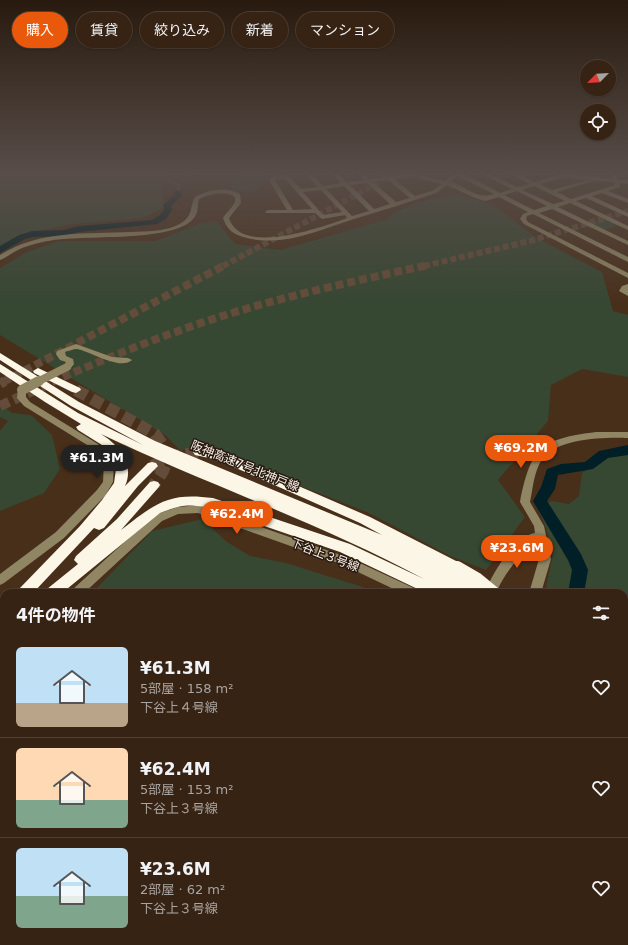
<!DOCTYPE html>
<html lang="ja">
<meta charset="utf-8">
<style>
body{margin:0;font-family:"DejaVu Sans","Noto Sans JP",sans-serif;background:#3d2b1d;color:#f1f3f6;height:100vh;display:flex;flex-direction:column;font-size:15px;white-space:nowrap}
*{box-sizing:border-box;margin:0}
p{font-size:13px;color:#aaa4a0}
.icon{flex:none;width:22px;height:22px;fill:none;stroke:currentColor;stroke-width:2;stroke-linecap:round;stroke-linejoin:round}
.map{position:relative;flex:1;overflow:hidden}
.side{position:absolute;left:0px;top:589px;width:628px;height:356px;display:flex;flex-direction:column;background:#362314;border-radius:12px 12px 0 0;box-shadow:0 1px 3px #0004,0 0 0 1px #504034}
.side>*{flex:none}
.banner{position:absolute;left:12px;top:12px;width:400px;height:36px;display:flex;gap:8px}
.needle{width:26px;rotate:246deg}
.buttons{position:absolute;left:580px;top:60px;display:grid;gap:8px}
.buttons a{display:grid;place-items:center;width:36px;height:36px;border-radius:50%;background:#362314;box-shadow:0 1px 3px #0004,0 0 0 1px #504034;font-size:20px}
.price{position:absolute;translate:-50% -34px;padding:0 9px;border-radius:14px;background:#ea580c;color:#fff;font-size:13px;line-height:26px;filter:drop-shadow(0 1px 2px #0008)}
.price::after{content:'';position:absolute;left:50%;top:24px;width:12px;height:9px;margin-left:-6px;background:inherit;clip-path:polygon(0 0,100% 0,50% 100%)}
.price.active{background:#222;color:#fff}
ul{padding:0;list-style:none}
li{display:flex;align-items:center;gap:12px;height:100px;padding:0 16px}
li+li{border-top:1px solid #504034}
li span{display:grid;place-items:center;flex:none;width:112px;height:80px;border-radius:6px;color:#555}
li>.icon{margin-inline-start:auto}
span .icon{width:48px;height:48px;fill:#fffc;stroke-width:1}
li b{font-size:17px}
h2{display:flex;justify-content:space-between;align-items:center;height:48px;padding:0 16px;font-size:17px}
.chip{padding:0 14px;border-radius:18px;background:#362314;box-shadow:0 1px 3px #0004,0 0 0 1px #504034;font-size:14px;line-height:36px}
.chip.active{background:#ea580c;color:#fff}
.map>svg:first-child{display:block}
</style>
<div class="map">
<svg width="628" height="945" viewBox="0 0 628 945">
<rect width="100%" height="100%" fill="#482f1a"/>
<g fill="#364732">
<path d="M0 172H171L160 178 162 196 165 207 143 218 72 224 22 235 0 248Z"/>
<path d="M240 172H269L265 184 253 191H233L231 183Z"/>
<path d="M457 194 494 205 535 237 602 272 613 311 628 315V377L582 369 551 385 548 421 498 480 525 517 486 570 450 556 369 513 278 477 203 441 181 451 165 435 0 335V268L27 252 59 241H156L199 224 216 221 235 244 280 250 385 220C405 204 433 198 457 194Z"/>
<path d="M603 218 619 225 605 230 593 224 592 222Z"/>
<path d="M0 403 12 413 31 415 52 435 60 469 44 493 0 511V431L8 421 0 417Z"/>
<path d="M628 450V670L624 667V593H554L546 588 553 553 546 528 537 507 552 501 569 504 579 496 582 473 605 458Z"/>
<path d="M202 519 227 542 250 556 286 563 372 590 390 593H92L152 531Z"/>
<path d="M624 713 628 717 627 773 624 771Z"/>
<path d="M4 838V888L0 886V847Z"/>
</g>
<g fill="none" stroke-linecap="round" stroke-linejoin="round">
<g stroke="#4c5e60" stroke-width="1.5">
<path d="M167 172 168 180 178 185"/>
<path d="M178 193C178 179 186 178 197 172"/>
</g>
<g fill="#001f26" fill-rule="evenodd">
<path d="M175 191H181L182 196 171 206 172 210 166 219 157 224 79 232 64 236 33 237 25 239 0 253V246L19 235 32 231 64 230 79 226 152 220 160 215 164 210 163 205 174 195Z"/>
<path d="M628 445V455L608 458 593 469 558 475 555 489 547 501 581 554 588 570 584 593H568L572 570 568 560 533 501 541 487 547 469 561 464 585 462 599 451Z"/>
<path d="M624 821 628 823V845L624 843Z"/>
<path d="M4 881V905L0 906V882Z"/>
</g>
<g stroke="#634c39" stroke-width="6" stroke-dasharray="6 3" stroke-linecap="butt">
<path d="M223 266 399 172"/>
<path d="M424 266 530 241 628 211"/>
</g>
<g stroke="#634c39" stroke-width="8" stroke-dasharray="8 4" stroke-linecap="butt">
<path d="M3 382 225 265"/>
<path d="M52 382C120 352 190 324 263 304 317 289 373 277 428 265"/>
</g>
<g stroke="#634c39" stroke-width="10" stroke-dasharray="10 5" stroke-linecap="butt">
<path d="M0 384 5 381"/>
<path d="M0 406 54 381"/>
</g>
<g stroke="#634c39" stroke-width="12" stroke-dasharray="12 6" stroke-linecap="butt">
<path d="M76 390 155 434 165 448 167 460 163 471 154 485"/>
<path d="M152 466 175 456 199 452"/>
</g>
<g fill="#908664" fill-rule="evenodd">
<path d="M304 172H310L323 186 341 183 330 172H336L347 182 364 180 355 172H361L369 179 385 177 383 175 386 173 391 176 416 172 426 177 445 181 454 172H461L500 193 512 189 478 172H485L517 187 530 184 506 172H513L520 175 530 172H539L524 177 535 182 558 175 556 174 559 172 613 179 610 172H616L618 180H628V184L620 183V187L608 191 628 199V203L602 193 592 196 628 213V217L586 198 576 201 628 226V230L570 203 558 207 628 241V245L552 209 539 213 628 257V262L533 214 527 216 526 219 528 222 628 273V278L524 224 520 219 523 214 528 212 499 197 485 201 475 198 447 185 436 193C409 202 381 211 354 219 319 230 285 247 247 238 234 235 227 230 223 218 227 211 237 205 235 197 226 190 209 194 199 199 197 206 199 213 193 219 172 243 82 234 48 241 37 243 25 246 16 251 10 254 6 258 0 260V255C39 230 86 234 131 232 148 231 170 232 184 221 193 214 190 205 195 197 208 190 227 186 240 194L241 203 229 218C241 257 322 227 347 218L345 215 322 219 315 213H266L265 212 268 210H287L269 180 270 179 278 172 281 174 280 175 289 176 301 189 318 187ZM415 176 422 179 442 184 432 191 415 196 394 179ZM457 176 494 194C474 200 468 186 450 182ZM565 177 588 180 552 190 540 184ZM276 179H285L312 209 293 210 275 180ZM388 180 410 198 396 202 373 182ZM593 181 614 182 615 185 571 199 557 192ZM367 183 390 204 374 209 350 185ZM344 186 369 211 352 216 326 189ZM534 186 565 201 553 204 522 190ZM321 190 342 212 323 215 303 192ZM517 191 547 206 534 210 504 195Z"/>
<path d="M432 172H443L440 174Z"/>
<path d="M619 172H628V174Z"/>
<path d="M628 284V296L619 291 622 286Z"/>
<path d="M76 344 112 357 128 358 132 360C120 371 90 351 77 349 73 349 68 351 65 352L66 356 73 359 74 364 70 369H64L63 367 66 362 60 360 56 354 57 351Z"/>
<path d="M22 387 26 390V397L30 402 98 444 114 463 113 482 105 496 64 538 4 583 0 585V574L56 532 97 490 103 482 104 463 92 448 24 406 17 398 18 390Z"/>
<path d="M596 432H628V438C605 437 559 438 543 458 534 470 533 488 530 502L544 526 551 559 541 593H529L539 559 536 542H534C518 558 505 572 496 593H484C492 575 514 536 535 533L534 526 520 502C531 447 541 439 596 432Z"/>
<path d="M199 505 349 558 418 590 420 593H402L341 564 198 513 178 514 162 521 84 593H70L72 590 154 515 178 507Z"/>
<path d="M0 646 4 647V659L0 658Z"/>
<path d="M4 788V802L0 803V789Z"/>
<rect x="216" y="941" width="18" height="4"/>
</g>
<g fill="#fbf6e6" fill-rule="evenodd">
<path d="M0 353 79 402 155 441 382 535 360 523 243 471 214 459 195 455 193 452 195 449 199 448 220 452 370 517 462 564 464 568 460 572 490 589 492 593H473L469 591 470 593H450L446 591 447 593H426L340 552 212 508C188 504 183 504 160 513L62 593H45L47 589 78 564 74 560 76 556 117 519 150 482 154 481 158 482 160 485 158 488 121 530C156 503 168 492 213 498L350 544 424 579C320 523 208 485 101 434 119 445 135 464 125 486L148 463 152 462 156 463 158 466 138 486 104 528 99 530 94 528 33 593H17L19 589 80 526 102 500 114 483 116 469 111 455 102 445 78 430 76 427 81 424 45 402 0 372V364L78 413 143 445 71 406 0 360Z"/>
<path d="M38 368 80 388 81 390 76 393 72 392 34 373 33 371Z"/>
<path d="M4 604V634L0 635V605Z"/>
<path d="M624 677 628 678V694L624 693Z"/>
<path d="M624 694 628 696V713L624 711Z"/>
<path d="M0 912 4 914V934L0 932Z"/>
<path d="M624 925H628V945H624L616 941H624Z"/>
<path d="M47 941H91L90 945H48Z"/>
<path d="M230 941H280L279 945H229Z"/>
<path d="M467 941H520L521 945H468Z"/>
</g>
<path stroke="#cbbbad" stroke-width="3" stroke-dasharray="8 3.5" stroke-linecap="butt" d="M0 685 4 686"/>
<path stroke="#cbbbad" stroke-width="4" stroke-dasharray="9 4.5" stroke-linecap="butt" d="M624 792 628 795"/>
<path stroke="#908664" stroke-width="8" d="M37 382 67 367"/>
<path stroke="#908664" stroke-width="10" d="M22 390 39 381"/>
<path stroke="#fbf6e6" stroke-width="14" d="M457 568 476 579 493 593"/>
</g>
<linearGradient id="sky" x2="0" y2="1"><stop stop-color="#281a0e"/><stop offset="0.57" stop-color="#584d49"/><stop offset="1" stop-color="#584d49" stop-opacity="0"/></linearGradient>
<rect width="628" height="304" fill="url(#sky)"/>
<g text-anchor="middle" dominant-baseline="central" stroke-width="3" stroke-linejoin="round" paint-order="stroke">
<g font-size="12" fill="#fef1e7" stroke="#261a11">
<text transform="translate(245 466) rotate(22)">阪神高速7号北神戸線</text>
<text transform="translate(325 555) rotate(21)">下谷上３号線</text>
</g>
</g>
</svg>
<div class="buttons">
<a><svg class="needle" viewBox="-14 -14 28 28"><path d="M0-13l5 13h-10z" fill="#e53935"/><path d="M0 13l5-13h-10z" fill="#aaa4a0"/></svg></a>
<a><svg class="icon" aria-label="locate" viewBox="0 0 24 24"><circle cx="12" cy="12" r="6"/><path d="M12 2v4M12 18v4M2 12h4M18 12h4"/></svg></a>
</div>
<b class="price" style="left:521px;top:469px">¥69.2M</b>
<b class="price active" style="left:97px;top:479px">¥61.3M</b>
<b class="price" style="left:237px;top:535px">¥62.4M</b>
<b class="price" style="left:517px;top:569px">¥23.6M</b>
<div class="banner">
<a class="chip active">購入</a>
<a class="chip">賃貸</a>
<a class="chip">絞り込み</a>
<a class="chip">新着</a>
<a class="chip">マンション</a>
</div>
<section class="side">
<h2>4件の物件<svg class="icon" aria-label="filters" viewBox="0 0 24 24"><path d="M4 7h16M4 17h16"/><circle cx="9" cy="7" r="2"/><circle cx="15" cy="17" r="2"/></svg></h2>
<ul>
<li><span style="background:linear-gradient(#bfe0f5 70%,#b9a48a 0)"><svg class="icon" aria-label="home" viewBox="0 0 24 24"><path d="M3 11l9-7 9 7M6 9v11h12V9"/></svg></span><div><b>¥61.3M</b><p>5部屋 · 158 m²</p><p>下谷上４号線</p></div><svg class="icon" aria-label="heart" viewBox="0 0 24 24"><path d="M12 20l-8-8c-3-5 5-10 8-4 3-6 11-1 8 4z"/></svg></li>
<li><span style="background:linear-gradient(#ffd9b3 65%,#7fa58c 0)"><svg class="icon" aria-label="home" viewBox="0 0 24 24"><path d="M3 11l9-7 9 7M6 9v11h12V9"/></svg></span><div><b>¥62.4M</b><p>5部屋 · 153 m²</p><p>下谷上３号線</p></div><svg class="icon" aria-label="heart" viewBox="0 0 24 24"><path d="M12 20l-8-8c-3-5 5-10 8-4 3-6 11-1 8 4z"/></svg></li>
<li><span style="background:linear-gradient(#bfe0f5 60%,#7fa58c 0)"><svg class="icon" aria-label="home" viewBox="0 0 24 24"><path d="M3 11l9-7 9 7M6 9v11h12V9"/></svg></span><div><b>¥23.6M</b><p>2部屋 · 62 m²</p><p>下谷上３号線</p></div><svg class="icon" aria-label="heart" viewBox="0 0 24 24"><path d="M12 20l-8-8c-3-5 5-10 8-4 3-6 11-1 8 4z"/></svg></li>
</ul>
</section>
</div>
